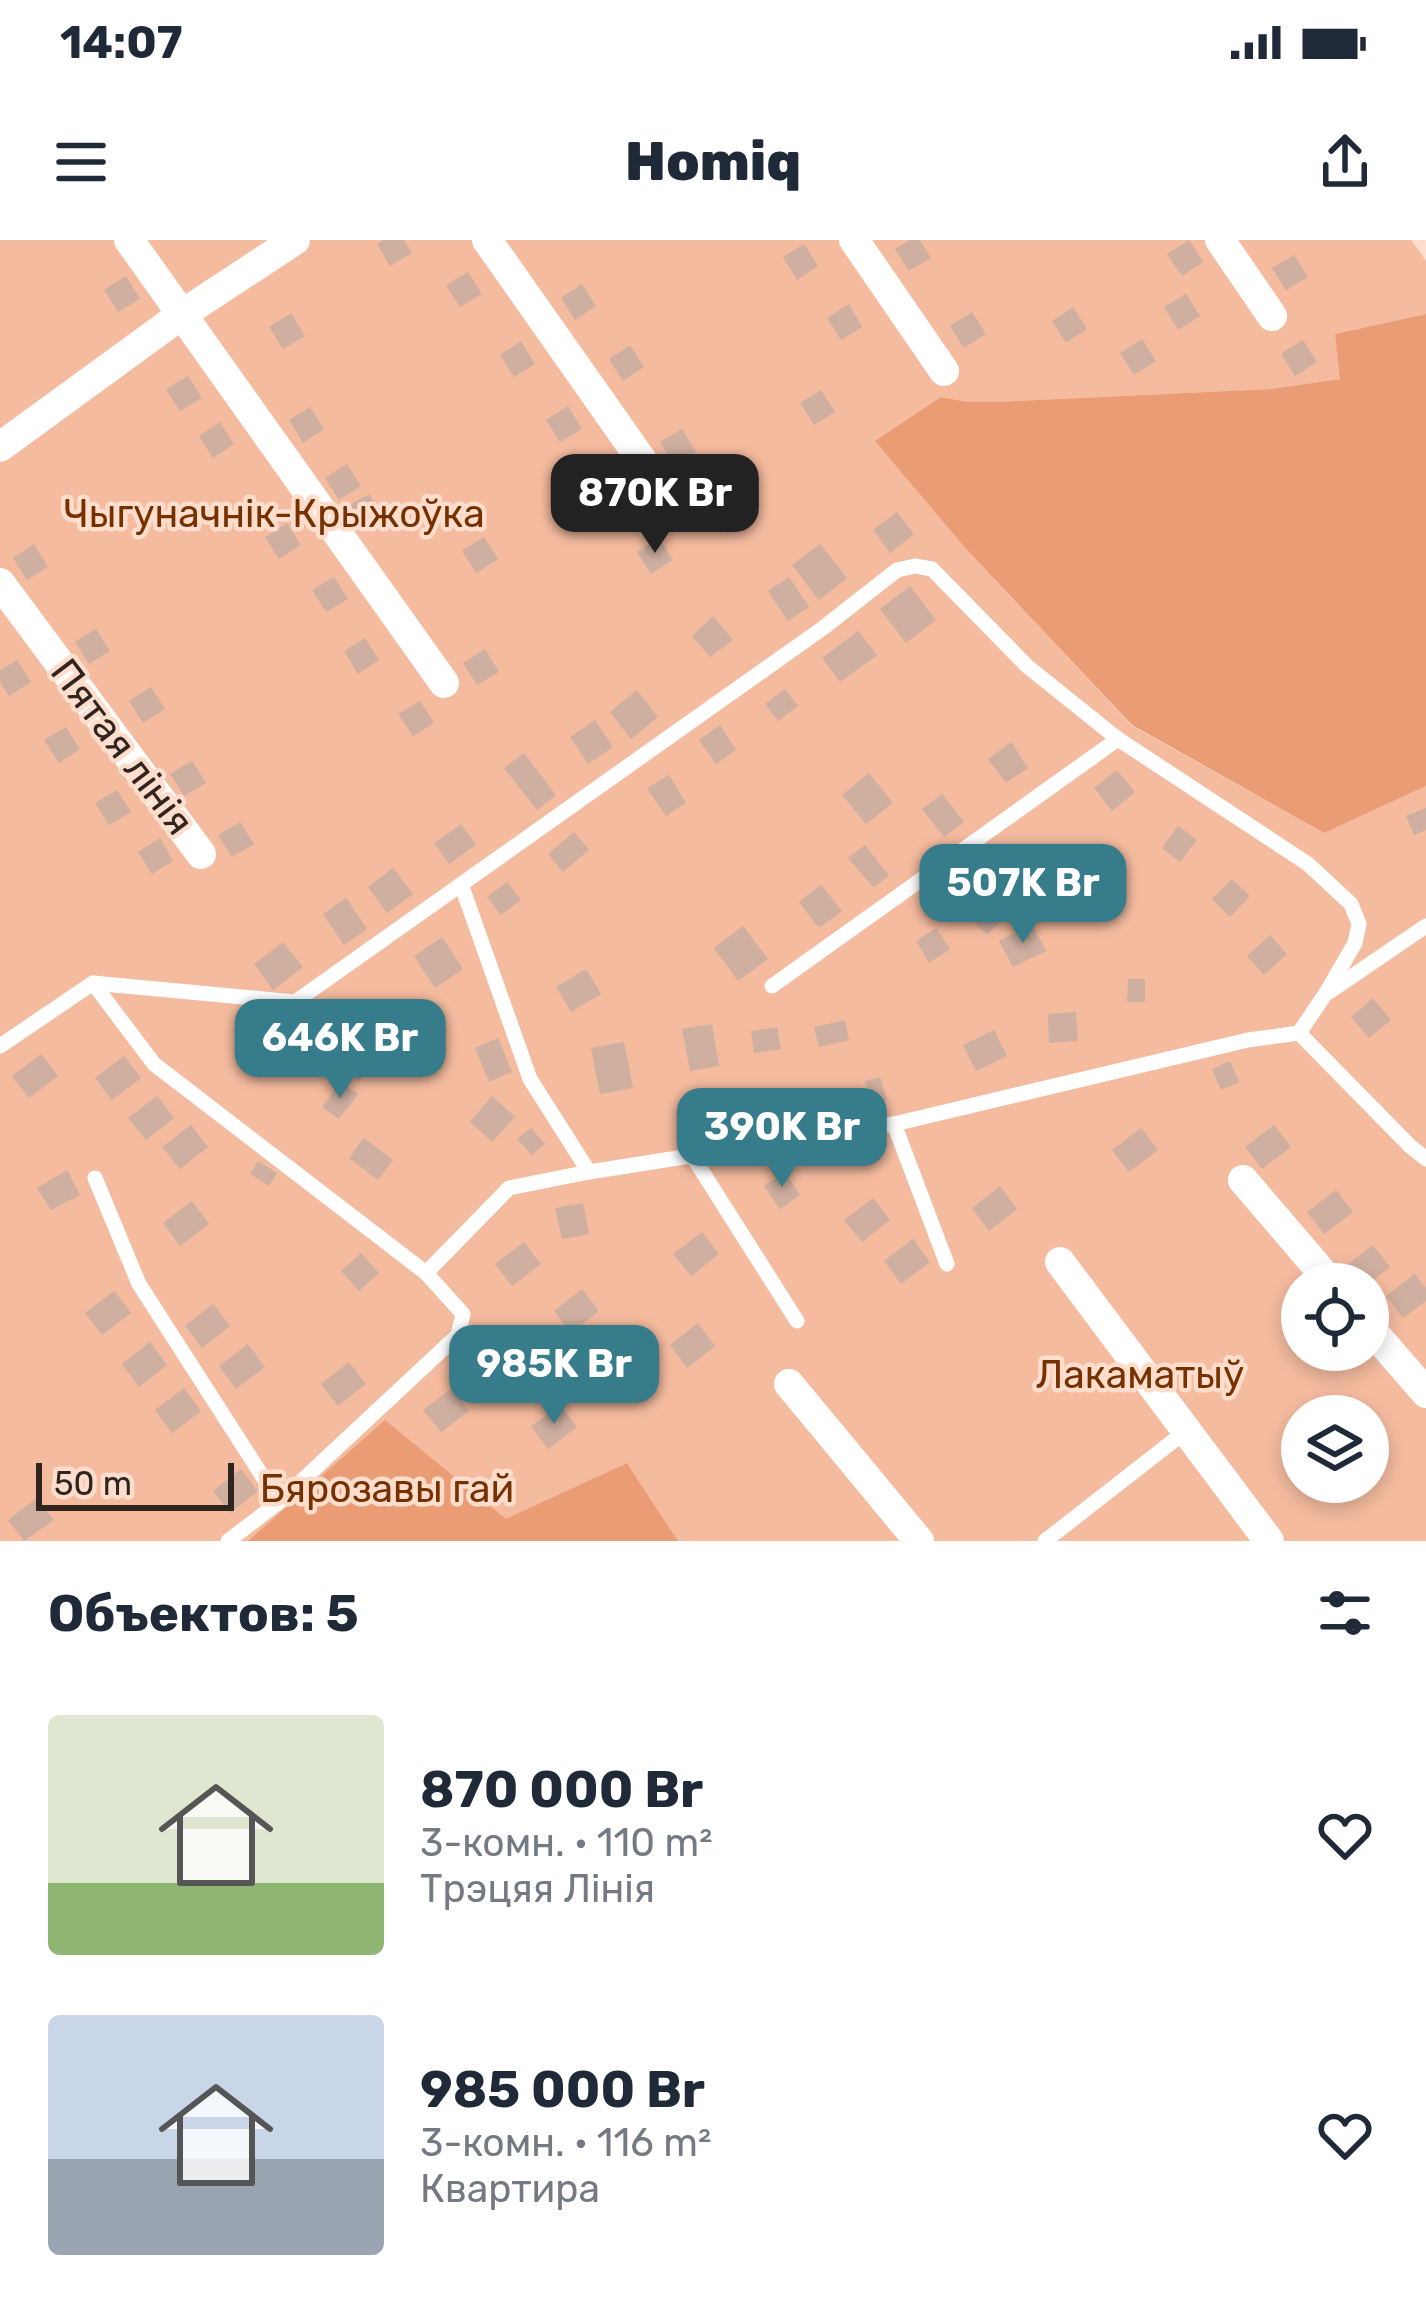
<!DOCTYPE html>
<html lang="ru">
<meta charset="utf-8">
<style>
body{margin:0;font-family:Rubik,sans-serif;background:#f2f2f3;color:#1f2937;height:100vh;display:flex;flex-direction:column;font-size:45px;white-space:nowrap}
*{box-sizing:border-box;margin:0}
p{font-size:39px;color:#747a83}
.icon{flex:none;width:66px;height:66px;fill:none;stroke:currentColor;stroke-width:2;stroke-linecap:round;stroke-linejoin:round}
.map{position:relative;height:1301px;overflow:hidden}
.sheet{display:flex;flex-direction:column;background:#fff;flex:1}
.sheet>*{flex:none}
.controls{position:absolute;left:1281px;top:1023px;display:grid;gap:24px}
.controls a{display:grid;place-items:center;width:108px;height:108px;border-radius:50%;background:#fff;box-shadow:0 6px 18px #0003;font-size:60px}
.scale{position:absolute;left:36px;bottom:30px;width:198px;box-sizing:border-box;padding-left:12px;border:6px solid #30241e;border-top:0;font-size:33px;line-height:42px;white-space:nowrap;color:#30241e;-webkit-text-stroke:9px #feddcd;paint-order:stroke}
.price{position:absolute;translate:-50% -102px;padding:0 27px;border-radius:24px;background:#377c8a;color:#fff;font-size:39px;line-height:78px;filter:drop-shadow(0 3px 6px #0008)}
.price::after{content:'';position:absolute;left:50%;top:72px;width:36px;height:27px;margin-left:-18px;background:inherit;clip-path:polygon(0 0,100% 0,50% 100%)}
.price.active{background:#222;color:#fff}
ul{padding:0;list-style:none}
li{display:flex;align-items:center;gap:36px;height:300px;padding:0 48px}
li span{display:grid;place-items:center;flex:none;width:336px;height:240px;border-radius:12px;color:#555}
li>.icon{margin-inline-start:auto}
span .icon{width:144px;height:144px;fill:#fffc;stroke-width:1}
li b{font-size:51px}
h2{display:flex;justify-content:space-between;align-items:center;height:144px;padding:0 48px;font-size:51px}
.status{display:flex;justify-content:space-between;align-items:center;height:84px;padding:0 60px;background:#fff;direction:ltr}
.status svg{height:33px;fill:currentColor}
header{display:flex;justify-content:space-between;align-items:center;height:156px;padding:0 48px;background:#fff;font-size:54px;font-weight:800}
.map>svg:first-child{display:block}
</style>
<div class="status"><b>14:07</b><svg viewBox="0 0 49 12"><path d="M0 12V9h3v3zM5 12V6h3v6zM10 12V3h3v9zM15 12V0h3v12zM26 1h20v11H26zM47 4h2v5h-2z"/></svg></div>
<header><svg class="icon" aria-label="menu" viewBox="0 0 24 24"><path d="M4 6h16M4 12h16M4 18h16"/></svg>Homiq<svg class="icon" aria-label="share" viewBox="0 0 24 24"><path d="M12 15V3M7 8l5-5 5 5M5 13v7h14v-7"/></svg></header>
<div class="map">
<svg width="1426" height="1301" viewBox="0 0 1426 1301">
<rect width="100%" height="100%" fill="#feddcd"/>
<path fill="#f4bb9f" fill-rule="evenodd" d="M0 0H1411L1426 21V74L1335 94 1341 139 1271 149 997 162H968L941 157 967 310 1132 486 1324 593 1426 546V1301H678L627 1223 506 1280 255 1296 248 1301H0ZM1302 1044H1368V1110H1302ZM1302 1176H1368V1242H1302Z"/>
<g fill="#ea9d75">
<path d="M1426 74V546L1324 593 1132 485 967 310 875 201 941 157 968 162H997L1271 149 1340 139 1335 94Z"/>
<path d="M385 1180 506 1279 627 1223 678 1301H248Z"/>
</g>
<g fill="#cfafa0">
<path d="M383 0H404L412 13 390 26 377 4Z"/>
<path d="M910 0H920L931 18 909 31 895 9Z"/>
<path d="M1189 0 1203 22 1182 36 1167 14Z"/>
<path d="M804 4 818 26 797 40 783 17Z"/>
<path d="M1294 15 1308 37 1286 50 1272 28Z"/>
<path d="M468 32 482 54 460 67 446 45Z"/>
<path d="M126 36 140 59 118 72 104 50Z"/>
<path d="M582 44 596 66 575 80 561 58Z"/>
<path d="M1186 54 1200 76 1178 90 1164 67Z"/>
<path d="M849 64 862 87 841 100 827 78Z"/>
<path d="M1073 67 1087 89 1066 103 1052 81Z"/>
<path d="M972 72 986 94 964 108 950 86Z"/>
<path d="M291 73 305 96 283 109 269 87Z"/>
<path d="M1142 99 1156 121 1134 135 1120 113Z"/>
<path d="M1303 100 1317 122 1295 136 1281 114Z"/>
<path d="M521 101 535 124 514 137 500 115Z"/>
<path d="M630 105 644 127 623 141 609 119Z"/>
<path d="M188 136 202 158 180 171 166 149Z"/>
<path d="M821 150 835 172 814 185 800 163Z"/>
<path d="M568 166 582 189 560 202 546 180Z"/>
<path d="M310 167 324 189 303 203 289 180Z"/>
<path d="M220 182 234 204 213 218 199 196Z"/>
<path d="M682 189 696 212 674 225 660 202Z"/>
<path d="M347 224 361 246 339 260 325 238Z"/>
<path d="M616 237 630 259 608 272 594 250Z"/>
<path d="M369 254 383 276 361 289 347 267Z"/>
<path d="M734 259 749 281 727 294 713 272Z"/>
<path d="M897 272 914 294 890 313 873 290Z"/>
<path d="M287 283 301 305 279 319 265 297Z"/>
<path d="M484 297 498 319 476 333 462 311Z"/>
<path d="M659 298 673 320 651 334 637 312Z"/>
<path d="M34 304 48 327 27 340 13 318Z"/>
<path d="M820 304 847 338 819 360 792 325Z"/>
<path d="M334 337 348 359 326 372 312 350Z"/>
<path d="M789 337 809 367 788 381 768 351Z"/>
<path d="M910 346 936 380 906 403 880 369Z"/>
<path d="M713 376 733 400 710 417 692 396Z"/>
<path d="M96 389 110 411 89 424 75 402Z"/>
<path d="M858 391 877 415 840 442 822 418Z"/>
<path d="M365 398 379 420 358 434 344 411Z"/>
<path d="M485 409 499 432 477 445 463 423Z"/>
<path d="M17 420 31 442 9 456 0 442V431Z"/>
<path d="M151 447 165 469 143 483 129 461Z"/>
<path d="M785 449 798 466 778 481 765 464Z"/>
<path d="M637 450 658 477 631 499 610 472Z"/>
<path d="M420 461 434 483 413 496 398 474Z"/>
<path d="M595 480 613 507 588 524 570 497Z"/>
<path d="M720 485 736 510 716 524 699 500Z"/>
<path d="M66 487 80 509 59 523 44 500Z"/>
<path d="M1011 502 1028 528 1006 543 988 519Z"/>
<path d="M524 513 556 555 537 570 504 528Z"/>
<path d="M192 521 206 543 184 556 170 534Z"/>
<path d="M1117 530 1135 552 1112 571 1094 548Z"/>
<path d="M869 533 893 563 866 584 842 555Z"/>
<path d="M669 535 686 563 666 576 647 548Z"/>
<path d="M117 550 131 572 109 585 95 563Z"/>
<path d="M942 554 964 582 944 597 922 569Z"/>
<path d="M1426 568V590L1414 595 1406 576Z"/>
<path d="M240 582 254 604 232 617 218 595Z"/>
<path d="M461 584 476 605 449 624 434 603Z"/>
<path d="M1178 586 1197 600 1180 622 1162 608Z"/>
<path d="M574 592 589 610 563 632 548 614Z"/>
<path d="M160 598 173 621 152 634 138 612Z"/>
<path d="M865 605 889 636 873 647 848 618Z"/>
<path d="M1006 606 1024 625 1009 639 991 619Z"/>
<path d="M393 628 413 654 387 673 368 647Z"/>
<path d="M1232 639 1250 656 1230 677 1212 659Z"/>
<path d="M507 642 521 660 501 675 487 657Z"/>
<path d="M821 645 842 671 819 688 799 662Z"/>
<path d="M346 658 367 689 344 705 323 674Z"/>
<path d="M991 659 1006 675 987 695 971 679Z"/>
<path d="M1032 684 1046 711 1013 727 999 701Z"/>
<path d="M743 686 768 719 738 741 714 708Z"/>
<path d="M936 688 950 709 929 723 916 701Z"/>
<path d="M1270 695 1287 714 1264 735 1247 716Z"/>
<path d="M442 697 463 729 435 748 414 716Z"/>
<path d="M283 702 303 727 273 750 254 724Z"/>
<path d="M586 729 601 754 571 772 556 747Z"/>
<path d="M1128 739H1145V762H1127Z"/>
<path d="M1373 758 1391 780 1369 798 1351 777Z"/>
<path d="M1076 772 1078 801 1049 803 1048 774Z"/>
<path d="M845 780 849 800 819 807 814 787Z"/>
<path d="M712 784 719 826 690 831 682 789Z"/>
<path d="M269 786 291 811 264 834 242 811Z"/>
<path d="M777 787 781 809 754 813 751 791Z"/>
<path d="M994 790 1007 816 976 831 963 805Z"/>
<path d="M498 798 512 832 489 842 475 808Z"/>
<path d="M357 801 378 817 359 841 338 824Z"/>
<path d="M624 802 633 848 600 854 591 808Z"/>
<path d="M41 814 58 836 29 858 12 836Z"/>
<path d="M124 816 141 838 112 860 95 838Z"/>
<path d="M1230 821 1239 842 1221 850 1212 829Z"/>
<path d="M880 837 887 860 872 864 865 841Z"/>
<path d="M341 842 358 854 339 879 322 867Z"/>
<path d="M157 856 174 878 146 900 128 878Z"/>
<path d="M492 856 515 877 492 902 470 882Z"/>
<path d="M191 885 208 907 180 929 162 907Z"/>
<path d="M1274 885 1291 907 1262 929 1245 907Z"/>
<path d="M531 888 545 904 532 915 517 899Z"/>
<path d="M1141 888 1158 910 1129 932 1112 910Z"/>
<path d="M364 898 393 920 378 940 349 918Z"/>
<path d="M258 921 277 933 269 946 250 934Z"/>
<path d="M67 930 80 955 51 970 37 948Z"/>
<path d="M785 932 800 955 780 969 764 946Z"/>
<path d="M1000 946 1017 969 989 991 972 968Z"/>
<path d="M1336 950 1353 972 1324 994 1307 972Z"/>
<path d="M873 958 890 980 862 1002 844 980Z"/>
<path d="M192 961 209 984 180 1006 163 983Z"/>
<path d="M583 963 589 994 562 999 555 968Z"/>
<path d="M702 992 719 1014 691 1036 673 1014Z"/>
<path d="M913 999 930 1022 901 1044 884 1021Z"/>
<path d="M524 1002 541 1024 512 1046 495 1024Z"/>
<path d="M1373 1005 1390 1027 1368 1044H1357L1344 1027Z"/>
<path d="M361 1013 379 1033 359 1051 341 1031Z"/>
<path d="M1415 1034 1426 1048V1061L1403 1078 1386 1056Z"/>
<path d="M582 1049 599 1071 571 1093 554 1071Z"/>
<path d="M114 1051 131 1073 102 1095 85 1073Z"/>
<path d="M213 1064 230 1086 202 1108 185 1086Z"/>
<path d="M698 1083 715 1106 687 1128 670 1105Z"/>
<path d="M150 1102 167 1125 139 1147 122 1124Z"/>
<path d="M248 1104 265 1127 236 1149 219 1126Z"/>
<path d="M640 1109 657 1132 628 1154 611 1131Z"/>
<path d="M349 1122 366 1144 338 1166 321 1144Z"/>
<path d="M184 1148 201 1171 172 1193 155 1170Z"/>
<path d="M452 1148 469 1171 441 1192 423 1170Z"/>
<path d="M560 1165 577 1187 548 1209 531 1186Z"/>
<path d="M241 1229 258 1251 230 1273 213 1251Z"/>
<path d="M37 1258 54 1280 24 1301 8 1280Z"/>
</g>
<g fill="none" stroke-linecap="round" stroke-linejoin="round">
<g stroke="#fff" stroke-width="15">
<path d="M461 644 530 839 589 932 894 884 1248 800 1299 793 1410 906 1426 919"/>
<path d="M93 743 154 824 426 1033"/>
<path d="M772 746 1118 499 1308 624 1351 664 1359 684 1355 703 1326 753 1299 793"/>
<path d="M1329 752 1426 686"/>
<path d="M0 806 93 743 295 762 823 388 897 330 915 326 932 329 1027 426 1118 499"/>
<path d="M894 884 947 1024"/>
<path d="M693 917 797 1081"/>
<path d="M95 938 139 1044 279 1262"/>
<path d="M458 1095C499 1137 524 1164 584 1132"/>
<path d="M228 1301 279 1262 458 1095 463 1074 426 1033 509 948 589 932"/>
<path d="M1045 1301 1186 1191"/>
</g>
<g stroke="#fff" stroke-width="30">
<path d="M129 0 444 443"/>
<path d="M487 0 674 266"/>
<path d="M854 0 944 131"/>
<path d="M1220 0 1272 76"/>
<path d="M0 207 181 75 295 0"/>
<path d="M0 343 201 614"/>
<path d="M1243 940 1332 1044"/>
<path d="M1060 1022 1269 1301"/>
<path d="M1368 1086 1426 1153"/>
<path d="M789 1144 919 1301"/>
</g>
</g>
<g text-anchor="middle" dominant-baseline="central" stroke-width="9" stroke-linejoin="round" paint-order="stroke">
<g font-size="39" fill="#763100" stroke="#feddcd">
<text x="274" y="274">Чыгуначнік-Крыжоўка</text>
<text x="1140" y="1135">Лакаматыў</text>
<text x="387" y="1249">Бярозавы гай</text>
</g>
<g font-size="39" fill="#30241e" stroke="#feddcd">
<text transform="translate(122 507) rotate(53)">Пятая лінія</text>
</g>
</g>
</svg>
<div class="controls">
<a><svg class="icon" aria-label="locate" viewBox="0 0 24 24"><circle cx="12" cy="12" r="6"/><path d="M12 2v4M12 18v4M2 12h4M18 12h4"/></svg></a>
<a><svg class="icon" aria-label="layers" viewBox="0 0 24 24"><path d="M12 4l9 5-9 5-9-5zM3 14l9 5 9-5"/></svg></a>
</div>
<div class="scale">50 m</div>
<b class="price active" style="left:655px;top:316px">870K Br</b>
<b class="price" style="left:1023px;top:706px">507K Br</b>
<b class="price" style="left:340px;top:861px">646K Br</b>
<b class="price" style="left:782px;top:950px">390K Br</b>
<b class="price" style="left:554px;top:1187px">985K Br</b>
</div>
<section class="sheet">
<h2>Объектов: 5<svg class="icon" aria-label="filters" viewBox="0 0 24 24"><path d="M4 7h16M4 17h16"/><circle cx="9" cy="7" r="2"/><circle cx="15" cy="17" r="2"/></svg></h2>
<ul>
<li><span style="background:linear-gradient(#dfe7d0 70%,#8fb573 0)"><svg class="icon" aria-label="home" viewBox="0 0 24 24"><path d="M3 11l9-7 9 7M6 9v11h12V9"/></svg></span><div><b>870 000 Br</b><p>3-комн. · 110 m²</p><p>Трэцяя Лінія</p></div><svg class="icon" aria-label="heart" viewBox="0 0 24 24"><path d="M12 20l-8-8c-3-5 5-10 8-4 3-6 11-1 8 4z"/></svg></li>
<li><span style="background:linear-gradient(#c9d6e8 60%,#9aa5b1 0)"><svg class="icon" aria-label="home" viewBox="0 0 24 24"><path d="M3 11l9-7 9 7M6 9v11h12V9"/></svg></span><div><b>985 000 Br</b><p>3-комн. · 116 m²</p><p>Квартира</p></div><svg class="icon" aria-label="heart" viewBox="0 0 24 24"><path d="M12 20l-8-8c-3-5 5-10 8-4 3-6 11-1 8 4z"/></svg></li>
</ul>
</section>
